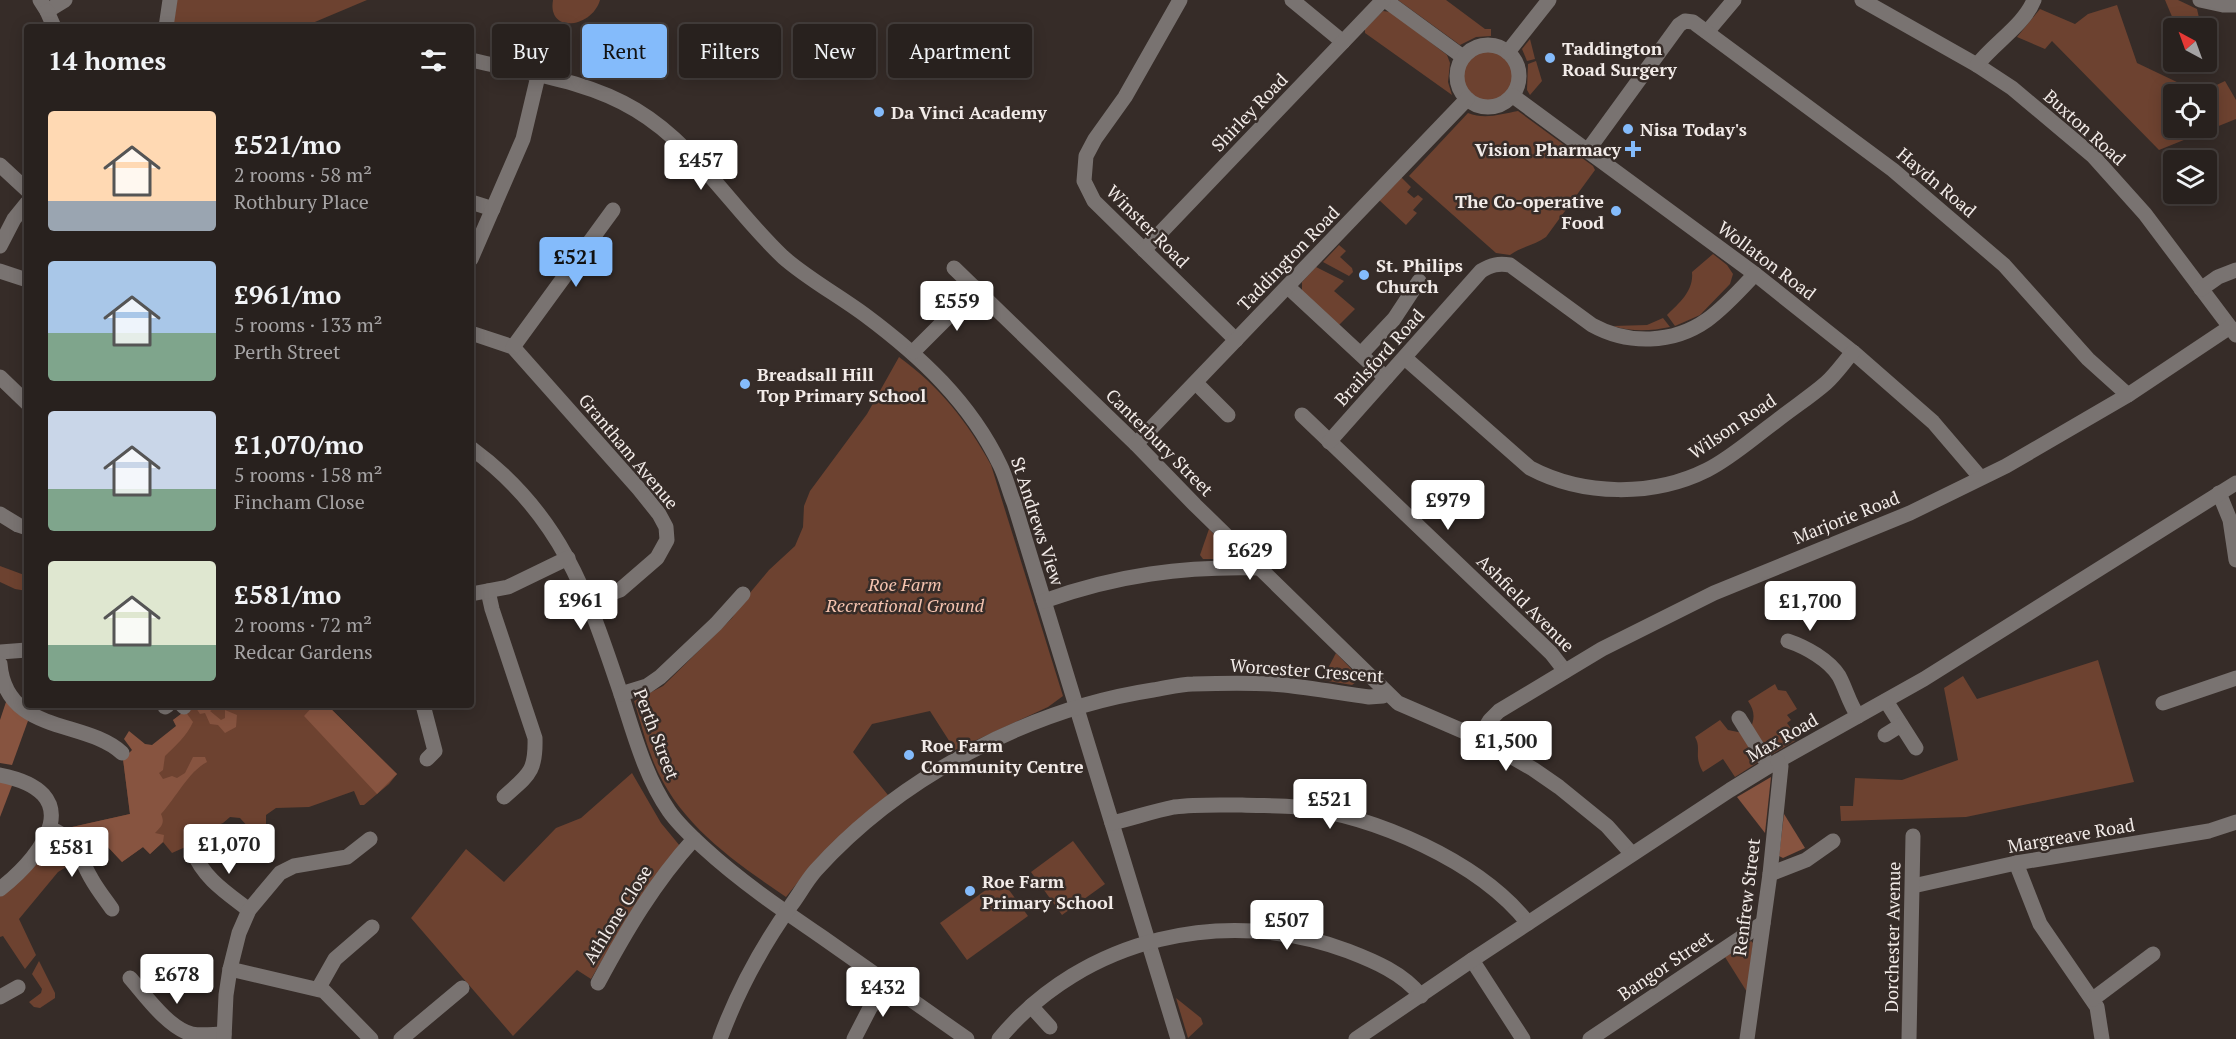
<!DOCTYPE html>
<meta charset="utf-8">
<style>
body{margin:0;font-family:"PT Serif",serif;background:#302927;color:#f1f3f6;height:100vh;display:flex;flex-direction:column;font-size:22px;white-space:nowrap}
*{box-sizing:border-box;margin:0}
p{font-size:20px;color:#a5a3a4}
.icon{flex:none;width:33px;height:33px;fill:none;stroke:currentColor;stroke-width:2;stroke-linecap:round;stroke-linejoin:round}
.map{position:relative;flex:1;overflow:hidden}
.drawer{position:absolute;left:24px;top:24px;width:450px;height:684px;display:flex;flex-direction:column;background:#28211e;border-radius:6px;box-shadow:0 3px 15px #0003,0 0 0 2px #443e3c}
.drawer>*{flex:none}
.top-card{position:absolute;left:492px;top:24px;width:570px;height:54px;display:flex;gap:12px}
.needle{width:39px;rotate:319deg}
.buttons{position:absolute;left:2163px;top:18px;display:grid;gap:12px}
.buttons a{display:grid;place-items:center;width:54px;height:54px;border-radius:6px;background:#28211e;box-shadow:0 3px 15px #0003,0 0 0 2px #443e3c;font-size:30px}
.price{position:absolute;translate:-50% -51px;padding:0 14px;border-radius:6px;background:#fff;color:#222;font-size:20px;line-height:39px;filter:drop-shadow(0 2px 3px #0008)}
.price::after{content:'';position:absolute;left:50%;top:36px;width:18px;height:14px;margin-left:-9px;background:inherit;clip-path:polygon(0 0,100% 0,50% 100%)}
.price.active{background:#84bbfb;color:#111}
ul{padding:0;list-style:none}
li{display:flex;align-items:center;gap:18px;height:150px;padding:0 24px}
li span{display:grid;place-items:center;flex:none;width:168px;height:120px;border-radius:6px;color:#555}
li>.icon{margin-inline-start:auto}
span .icon{width:72px;height:72px;fill:#fffc;stroke-width:1}
li b{font-size:26px}
h2{display:flex;justify-content:space-between;align-items:center;height:72px;padding:0 24px;font-size:26px}
.pill{padding:0 21px;border-radius:6px;background:#28211e;box-shadow:0 3px 15px #0003,0 0 0 2px #443e3c;font-size:21px;line-height:54px}
.pill.active{background:#84bbfb;color:#111}
.map>svg:first-child{display:block}
</style>
<div class="map">
<svg width="2236" height="1039" viewBox="0 0 2236 1039">
<rect width="100%" height="100%" fill="#362c28"/>
<g fill="#6d4230" fill-rule="evenodd">
<path d="M177 0H367L303 27H173Z"/>
<path d="M553 0H600C592 28 547 34 553 0Z"/>
<path d="M1398 0H1446L1485 29H1491V36L1476 37 1460 45Z"/>
<path d="M2165 0H2178L2197 9 2200 22 2176 26Z"/>
<path d="M2117 5 2137 63 2200 93 2225 81 2236 100V119L2159 150 2052 41 2045 49 2017 37 2040 9 2075 24 2088 14ZM2174 94H2206V128H2174Z"/>
<path d="M1383 11 1391 12 1447 55 1450 63 1448 82 1452 95 1365 33V29Z"/>
<path d="M1530 39 1535 59 1527 61 1522 49Z"/>
<circle cx="1488" cy="76" r="25"/>
<path d="M1536 61 1542 81 1530 95 1527 90 1528 64Z"/>
<path d="M1518 111 1593 166 1595 170 1546 237C1535 245 1521 247 1510 255L1496 253 1409 176 1468 113C1485 120 1501 114 1518 111Z"/>
<path d="M1401 177 1411 187 1407 192 1414 198 1418 195 1423 199 1413 210 1417 213 1406 225 1379 200Z"/>
<path d="M1339 245 1346 251 1340 257 1352 268 1353 272 1349 276 1323 262Z"/>
<path d="M1713 254 1727 265 1733 274 1730 284 1700 315 1675 326 1667 315C1679 303 1694 291 1692 272Z"/>
<path d="M1316 267 1344 281 1334 291 1355 309 1339 325 1302 291V282Z"/>
<path d="M1663 318 1670 327C1651 331 1632 332 1613 326L1647 325Z"/>
<path d="M899 357C940 387 967 421 991 465L1063 696 1048 707 955 750 930 711 872 724 853 752 888 795 818 857 786 897C732 860 676 822 652 758 645 740 640 720 634 701L663 686 732 618 744 600 769 570 795 546 803 527 804 506 810 491 867 414Z"/>
<path d="M1209 529 1234 556 1228 559H1203L1200 555Z"/>
<path d="M0 566 27 576V591L15 589 0 582Z"/>
<path d="M1336 653 1357 675 1356 682 1352 685 1322 680Z"/>
<path d="M2098 660 2134 782 1966 817 1841 821 1840 806H1853L1855 778 1902 780 1958 760 1944 688 1963 676 1977 699Z"/>
<path d="M1775 684 1778 690 1786 691 1797 709 1787 715 1791 720 1787 723 1793 731 1791 733 1795 741 1767 757 1750 729C1755 719 1755 711 1748 701Z"/>
<path d="M193 705H327L397 774 389 784 364 805H360L354 791 309 807 276 808 266 815V826L259 839 240 818 230 817 223 823 216 826 201 840 172 853 163 842 150 854 143 847 122 862 107 846 89 860 72 827 130 814 123 759 149 754 180 730 173 720Z"/>
<path d="M1720 720 1728 730 1743 733 1760 761 1735 777 1723 759 1703 772C1693 755 1702 749 1695 737Z"/>
<path d="M632 773 661 823 680 846 632 910 591 979 577 970 513 1036 411 918 466 849 504 882 556 828 581 818Z"/>
<path d="M1073 841 1105 884 1062 915 1031 872Z"/>
<path d="M70 842 78 860 58 872 19 919 36 955 25 969 3 936 0 937V893L48 843Z"/>
<path d="M1001 879 1028 916 967 960 940 923Z"/>
<path d="M1751 941 1753 943 1747 992 1725 957Z"/>
<path d="M39 961 55 993V998L40 1008 34 1007 29 1002 41 993 42 989 32 974Z"/>
<path d="M1176 998 1201 1018 1203 1024 1188 1038Z"/>
</g>
<g fill="#875440">
<path d="M7 699 29 718 12 765 0 763V720Z"/>
<path d="M194 705H219L210 711 221 720 225 718V710L237 715 236 727 225 733 218 725 210 724 205 713 200 714Z"/>
<path d="M314 705H327L397 774 377 794 304 716Z"/>
<path d="M185 711 193 722C187 736 175 746 165 756L163 770 159 773 163 779 172 776 177 778 185 773 193 757H205L207 762C188 772 176 798 161 814 165 823 162 826 155 833L164 835 163 842 150 854 143 847 122 862 107 846 89 860 72 827 130 814 123 759 132 750 124 739 129 731 145 744 152 745 176 726 173 720Z"/>
<path d="M1771 777 1765 833 1737 797Z"/>
<path d="M0 780 13 783 0 817Z"/>
<path d="M1784 814 1805 848 1783 858 1779 856Z"/>
</g>
<g fill="none" stroke-linecap="round" stroke-linejoin="round">
<g stroke="#797371" stroke-width="15">
<path d="M40 0 47 11 65 0"/>
<path d="M1180 0 1125 97 1095 139 1086 156 1084 181 1094 201 1236 340"/>
<path d="M1292 0 1343 42"/>
<path d="M1385 0 1463 57"/>
<path d="M1862 0 1977 65 2012 88 2093 156 2145 214 2236 335"/>
<path d="M2200 0 2223 5H2236"/>
<path d="M47 11 54 27"/>
<path d="M166 27 170 0"/>
<path d="M1707 32 1734 0"/>
<circle cx="1488" cy="76" r="31"/>
<path d="M1508 52 1549 0"/>
<path d="M471 60C526 73 587 80 636 110 696 146 732 209 783 257 808 279 838 295 865 315 920 356 970 402 1000 465 1006 477 1009 491 1014 503L1178 1039"/>
<path d="M1977 65C1994 43 2024 25 2034 0"/>
<path d="M1513 96 1755 274 1853 352 1933 422 1980 477"/>
<path d="M1588 150 1679 25 1685 21 1693 22 1893 170 2004 265 2088 359 2128 395"/>
<path d="M0 165 27 190"/>
<path d="M471 202 493 209"/>
<path d="M0 246 14 219 27 203"/>
<path d="M1144 250 1383 0"/>
<path d="M471 259 523 139 538 76"/>
<path d="M954 268 1136 444 1195 505 1398 703 1479 738 1533 769 1559 787 1607 826 1632 854"/>
<path d="M0 271 27 280"/>
<path d="M1288 287 1386 378"/>
<path d="M2201 289 2218 277 2236 270"/>
<path d="M471 333 513 347 639 489 659 514 666 527 667 540 657 558 620 590 588 602"/>
<path d="M513 347 613 210"/>
<path d="M913 352 977 288"/>
<path d="M1361 354 1394 319 1419 281"/>
<path d="M1405 358 1530 468C1583 496 1653 497 1707 470 1731 458 1753 438 1775 422 1791 409 1810 397 1826 383 1836 374 1844 362 1853 352"/>
<path d="M0 377 27 403"/>
<path d="M1196 383 1228 415"/>
<path d="M1302 415 1551 653 1565 671"/>
<path d="M1329 442 1481 271C1491 265 1498 263 1510 265L1592 325C1628 345 1673 344 1707 320 1725 307 1740 290 1755 274"/>
<path d="M1136 444 1467 99"/>
<path d="M471 448C561 514 587 593 621 694 634 734 645 776 669 811 678 824 692 837 703 847 740 881 781 909 822 937 871 971 919 1005 967 1039"/>
<path d="M2219 493 2230 520 2236 560"/>
<path d="M0 514 18 525 27 528"/>
<path d="M488 591 492 609 535 738C536 773 528 775 504 797"/>
<path d="M471 594 508 587 568 558"/>
<path d="M1044 601C1116 575 1184 566 1260 568"/>
<path d="M1788 641C1806 647 1829 660 1839 676 1846 689 1849 703 1858 716"/>
<path d="M0 652 27 650"/>
<path d="M0 664C6 735 86 719 122 753"/>
<path d="M621 694 647 686 660 677 716 624 743 594"/>
<path d="M1886 701 1916 748"/>
<path d="M2163 703 2236 678"/>
<path d="M182 705 184 707"/>
<path d="M423 705 435 751 427 759"/>
<path d="M165 707 168 705"/>
<path d="M1739 718 1769 766"/>
<path d="M1885 735 1901 725"/>
<path d="M1479 738 1490 720 1499 711 1602 649 1714 593 1910 513 2006 466 2128 395 2230 327"/>
<path d="M0 775C87 792 47 852 0 889"/>
<path d="M1112 823C1133 818 1154 811 1174 807 1196 804 1220 805 1242 805 1260 806 1279 805 1297 807 1375 816 1479 861 1528 923"/>
<path d="M50 828C80 842 76 852 91 878 97 889 105 899 112 909"/>
<path d="M193 851C203 878 227 893 249 910"/>
<path d="M2016 863 2040 924 2097 1007 2102 1039"/>
<path d="M1770 874 1806 860 1833 841"/>
<path d="M1913 886 2016 863 2209 831 2236 822"/>
<path d="M1472 960 1523 1039"/>
<path d="M230 969 324 991 371 1039"/>
<path d="M130 978C145 995 169 1029 192 1034 202 1036 214 1034 224 1034"/>
<path d="M598 983C626 931 654 883 694 839"/>
<path d="M318 989 335 959 372 927"/>
<path d="M0 997 18 987"/>
<path d="M2093 999 2153 954"/>
<path d="M1031 1006 1050 1027"/>
<path d="M224 1039 226 995 230 969 239 933 249 910 280 873 294 866 347 857 370 839"/>
<path d="M401 1039 462 988"/>
<path d="M720 1039C738 990 762 946 792 904 800 893 807 880 816 870 900 777 1029 709 1153 690 1166 688 1180 684 1193 684 1222 683 1254 682 1284 685 1312 688 1340 693 1369 697L1383 696 1387 693"/>
<path d="M854 1039 870 1008 888 982"/>
<path d="M999 1039C1084 937 1226 905 1348 951 1374 961 1403 973 1421 996"/>
<path d="M1356 1039 1472 960 1730 790 1769 766 1924 679 2236 483"/>
<path d="M1590 1039 1763 923"/>
<path d="M1747 1039 1770 874 1781 766 1778 761"/>
<path d="M1909 1039 1913 836"/>
</g>
</g>
<g fill="#84bbfb" stroke="#362c28" stroke-width="2">
<circle cx="1550" cy="58" r="6"/>
<circle cx="879" cy="112" r="6"/>
<circle cx="1628" cy="129" r="6"/>
<path d="M1630 140h6v6h6v6h-6v6h-6v-6h-6v-6h6z"/>
<circle cx="1616" cy="211" r="6"/>
<circle cx="1364" cy="275" r="6"/>
<circle cx="745" cy="384" r="6"/>
<circle cx="909" cy="755" r="6"/>
<circle cx="970" cy="891" r="6"/>
</g>
<g text-anchor="middle" dominant-baseline="central" stroke-width="5" stroke-linejoin="round" paint-order="stroke">
<g font-size="18" font-weight="bold" fill="#f2ebe8" stroke="#362c28" text-anchor="start">
<text x="1562" y="48">Taddington<tspan x="1562" dy="21">Road Surgery</tspan></text>
<text x="891" y="112">Da Vinci Academy</text>
<text x="1640" y="129">Nisa Today's</text>
<text x="1621" y="149" text-anchor="end">Vision Pharmacy</text>
<text x="1604" y="201" text-anchor="end">The Co-operative<tspan x="1604" dy="21">Food</tspan></text>
<text x="1376" y="265">St. Philips<tspan x="1376" dy="21">Church</tspan></text>
<text x="757" y="374">Breadsall Hill<tspan x="757" dy="21">Top Primary School</tspan></text>
<text x="921" y="745">Roe Farm<tspan x="921" dy="21">Community Centre</tspan></text>
<text x="982" y="881">Roe Farm<tspan x="982" dy="21">Primary School</tspan></text>
</g>
<g font-size="18" fill="#f2ebe8" stroke="#362c28">
<text transform="translate(1249 112) rotate(-46)">Shirley Road</text>
<text transform="translate(2085 127) rotate(42)">Buxton Road</text>
<text transform="translate(1937 182) rotate(40)">Haydn Road</text>
<text transform="translate(1148 226) rotate(45)">Winster Road</text>
<text transform="translate(1288 258) rotate(-46)">Taddington Road</text>
<text transform="translate(1767 260) rotate(37)">Wollaton Road</text>
<text transform="translate(1379 357) rotate(-48)">Brailsford Road</text>
<text transform="translate(1732 426) rotate(-34)">Wilson Road</text>
<text transform="translate(1160 442) rotate(45)">Canterbury Street</text>
<text transform="translate(629 451) rotate(50)">Grantham Avenue</text>
<text transform="translate(1846 517) rotate(-22)">Marjorie Road</text>
<text transform="translate(1038 521) rotate(72)">St Andrews View</text>
<text transform="translate(1526 603) rotate(45)">Ashfield Avenue</text>
<text transform="translate(1307 670) rotate(4)">Worcester Crescent</text>
<text transform="translate(657 734) rotate(69)">Perth Street</text>
<text transform="translate(1782 737) rotate(-30)">Max Road</text>
<text transform="translate(2071 835) rotate(-10)">Margreave Road</text>
<text transform="translate(1746 897) rotate(-83)">Renfrew Street</text>
<text transform="translate(617 914) rotate(-58)">Athlone Close</text>
<text transform="translate(1892 937) rotate(-89)">Dorchester Avenue</text>
<text transform="translate(1665 965) rotate(-34)">Bangor Street</text>
</g>
<g font-size="18" font-style="italic" fill="#f6c4b0" stroke="#362c28">
<text x="905" y="584">Roe Farm<tspan x="905" dy="21">Recreational Ground</tspan></text>
</g>
</g>
</svg>
<div class="buttons">
<a><svg class="needle" viewBox="-14 -14 28 28"><path d="M0-13l5 13h-10z" fill="#e53935"/><path d="M0 13l5-13h-10z" fill="#a5a3a4"/></svg></a>
<a><svg class="icon" aria-label="locate" viewBox="0 0 24 24"><circle cx="12" cy="12" r="6"/><path d="M12 2v4M12 18v4M2 12h4M18 12h4"/></svg></a>
<a><svg class="icon" aria-label="layers" viewBox="0 0 24 24"><path d="M12 4l9 5-9 5-9-5zM3 14l9 5 9-5"/></svg></a>
</div>
<b class="price" style="left:701px;top:191px">£457</b>
<b class="price active" style="left:576px;top:288px">£521</b>
<b class="price" style="left:957px;top:332px">£559</b>
<b class="price" style="left:1448px;top:531px">£979</b>
<b class="price" style="left:1250px;top:581px">£629</b>
<b class="price" style="left:581px;top:631px">£961</b>
<b class="price" style="left:1810px;top:632px">£1,700</b>
<b class="price" style="left:1506px;top:772px">£1,500</b>
<b class="price" style="left:1330px;top:830px">£521</b>
<b class="price" style="left:229px;top:875px">£1,070</b>
<b class="price" style="left:72px;top:878px">£581</b>
<b class="price" style="left:1287px;top:951px">£507</b>
<b class="price" style="left:177px;top:1005px">£678</b>
<b class="price" style="left:883px;top:1018px">£432</b>
<div class="top-card">
<a class="pill">Buy</a>
<a class="pill active">Rent</a>
<a class="pill">Filters</a>
<a class="pill">New</a>
<a class="pill">Apartment</a>
</div>
<section class="drawer">
<h2>14 homes<svg class="icon" aria-label="filters" viewBox="0 0 24 24"><path d="M4 7h16M4 17h16"/><circle cx="9" cy="7" r="2"/><circle cx="15" cy="17" r="2"/></svg></h2>
<ul>
<li><span style="background:linear-gradient(#ffd9b3 75%,#9aa5b1 0)"><svg class="icon" aria-label="home" viewBox="0 0 24 24"><path d="M3 11l9-7 9 7M6 9v11h12V9"/></svg></span><div><b>£521/mo</b><p>2 rooms · 58 m²</p><p>Rothbury Place</p></div></li>
<li><span style="background:linear-gradient(#a9c7e8 60%,#7fa58c 0)"><svg class="icon" aria-label="home" viewBox="0 0 24 24"><path d="M3 11l9-7 9 7M6 9v11h12V9"/></svg></span><div><b>£961/mo</b><p>5 rooms · 133 m²</p><p>Perth Street</p></div></li>
<li><span style="background:linear-gradient(#c9d6e8 65%,#7fa58c 0)"><svg class="icon" aria-label="home" viewBox="0 0 24 24"><path d="M3 11l9-7 9 7M6 9v11h12V9"/></svg></span><div><b>£1,070/mo</b><p>5 rooms · 158 m²</p><p>Fincham Close</p></div></li>
<li><span style="background:linear-gradient(#dfe7d0 70%,#7fa58c 0)"><svg class="icon" aria-label="home" viewBox="0 0 24 24"><path d="M3 11l9-7 9 7M6 9v11h12V9"/></svg></span><div><b>£581/mo</b><p>2 rooms · 72 m²</p><p>Redcar Gardens</p></div></li>
</ul>
</section>
</div>
